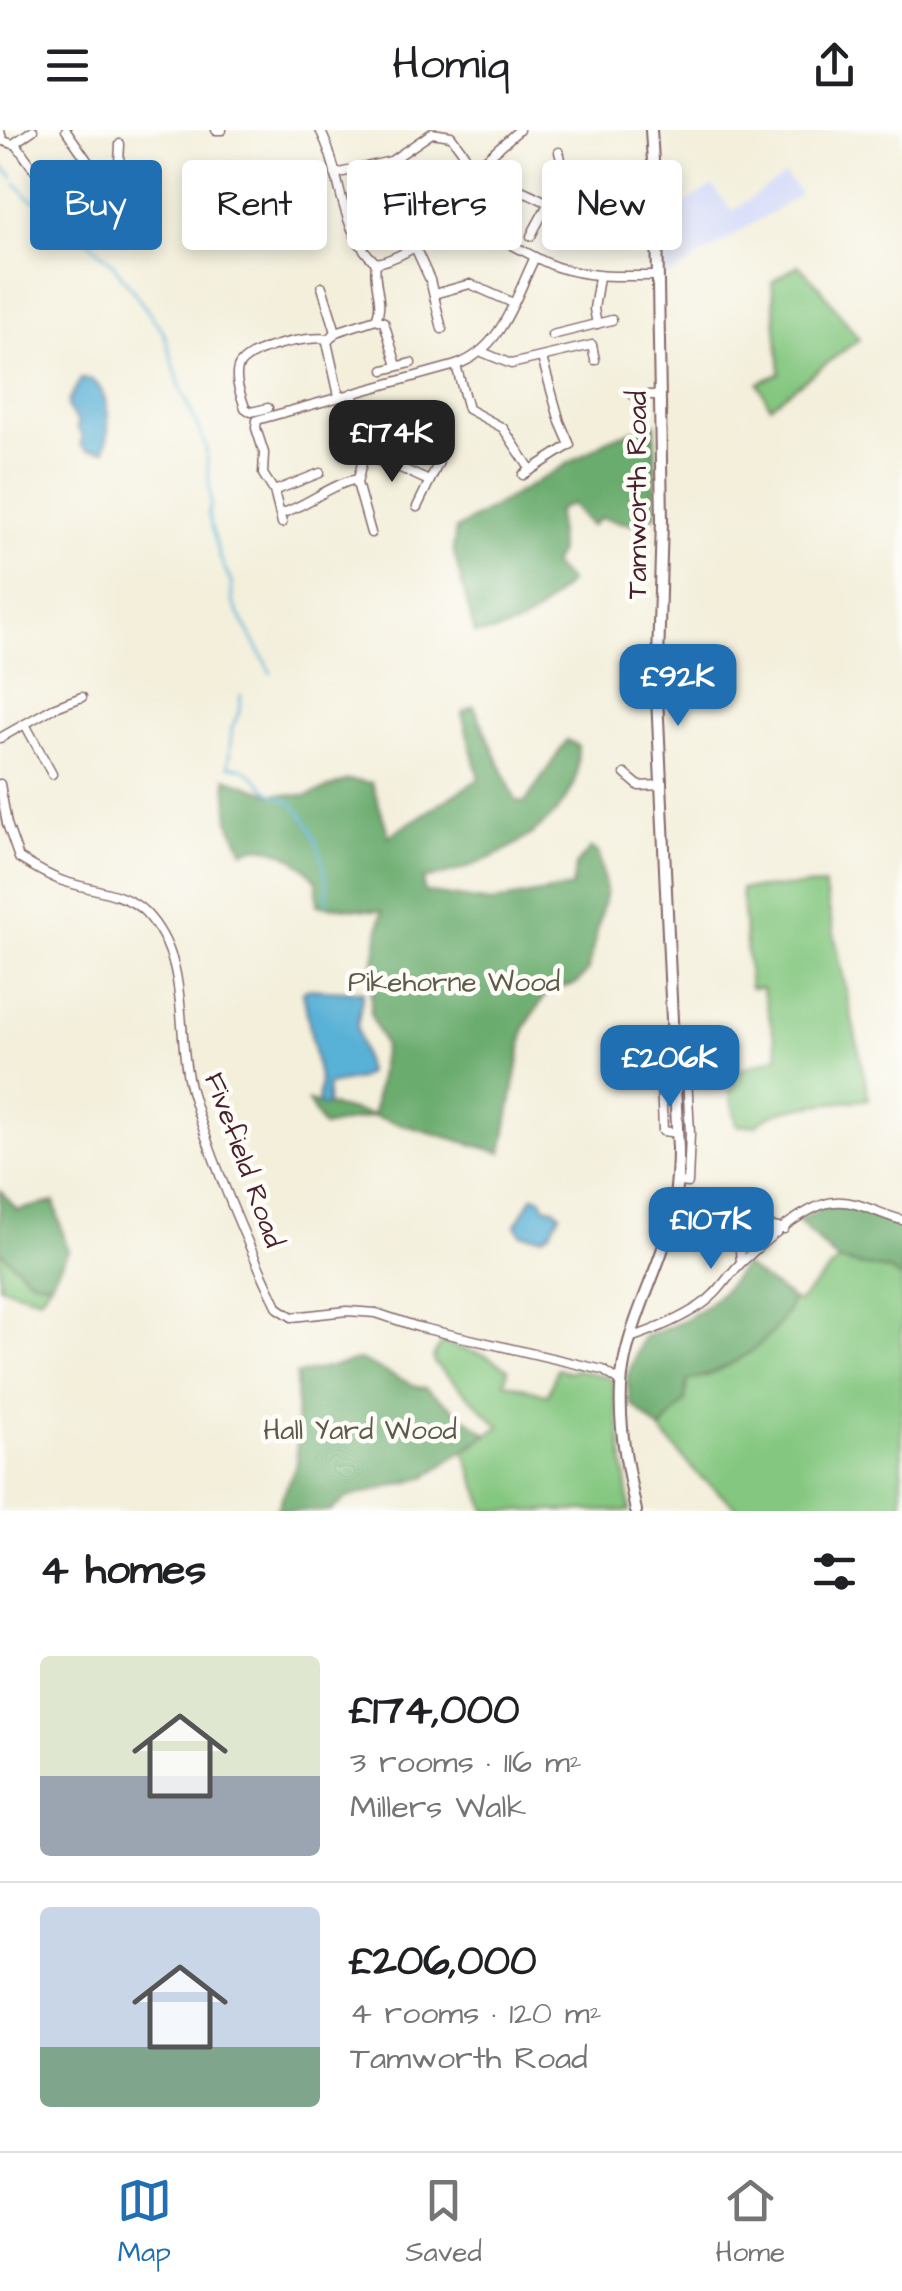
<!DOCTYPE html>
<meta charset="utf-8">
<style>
body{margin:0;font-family:"Architects Daughter",sans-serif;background:#f6f6f6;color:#202124;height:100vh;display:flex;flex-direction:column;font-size:38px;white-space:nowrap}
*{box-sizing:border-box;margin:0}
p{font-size:32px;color:#757577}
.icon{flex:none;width:55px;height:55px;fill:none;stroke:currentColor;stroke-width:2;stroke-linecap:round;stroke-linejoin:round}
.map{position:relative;height:1381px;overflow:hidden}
.details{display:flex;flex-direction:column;background:#fff;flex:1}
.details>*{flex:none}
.guide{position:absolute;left:30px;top:30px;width:842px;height:90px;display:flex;gap:20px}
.price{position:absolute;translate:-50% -85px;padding:0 22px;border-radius:20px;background:#1f6fb2;color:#fff;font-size:32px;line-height:65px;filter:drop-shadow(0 2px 5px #0008)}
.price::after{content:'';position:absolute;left:50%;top:60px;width:30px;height:22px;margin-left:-15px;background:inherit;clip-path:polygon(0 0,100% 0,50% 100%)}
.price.current{background:#222;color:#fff}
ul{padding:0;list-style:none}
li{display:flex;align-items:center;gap:30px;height:250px;padding:0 40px}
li+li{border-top:2px solid #e0e0e0}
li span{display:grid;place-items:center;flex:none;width:280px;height:200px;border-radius:10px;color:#555}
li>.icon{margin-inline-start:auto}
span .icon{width:120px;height:120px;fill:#fffc;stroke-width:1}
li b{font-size:42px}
h2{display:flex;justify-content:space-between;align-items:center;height:120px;padding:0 40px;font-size:42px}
.chip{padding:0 35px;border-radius:10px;background:#fff;box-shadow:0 5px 15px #0003;font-size:35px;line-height:90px}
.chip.current{background:#1f6fb2;color:#fff}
header{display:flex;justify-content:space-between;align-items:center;height:130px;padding:0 40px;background:#fff;font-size:45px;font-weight:600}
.tab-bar{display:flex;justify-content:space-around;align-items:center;height:140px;border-top:2px solid #e0e0e0;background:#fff;font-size:28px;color:#757577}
.tab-bar a{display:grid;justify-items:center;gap:5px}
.tab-bar .current{color:#1f6fb2}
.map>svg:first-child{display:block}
</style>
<header><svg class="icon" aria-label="menu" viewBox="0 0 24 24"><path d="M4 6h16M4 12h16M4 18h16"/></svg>Homiq<svg class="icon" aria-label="share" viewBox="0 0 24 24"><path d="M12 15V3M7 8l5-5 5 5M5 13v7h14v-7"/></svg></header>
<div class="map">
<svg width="902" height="1381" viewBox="0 0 902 1381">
<rect width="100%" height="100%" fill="#fdfcf7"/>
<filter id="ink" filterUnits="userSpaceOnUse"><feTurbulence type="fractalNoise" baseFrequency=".01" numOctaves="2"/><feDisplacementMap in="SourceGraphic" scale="20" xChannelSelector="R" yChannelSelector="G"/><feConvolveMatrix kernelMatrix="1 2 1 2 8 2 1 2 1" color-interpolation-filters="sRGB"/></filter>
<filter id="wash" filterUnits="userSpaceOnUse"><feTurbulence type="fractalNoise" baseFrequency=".0048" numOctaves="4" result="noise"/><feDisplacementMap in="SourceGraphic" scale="40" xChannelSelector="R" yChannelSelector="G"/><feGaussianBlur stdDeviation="2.25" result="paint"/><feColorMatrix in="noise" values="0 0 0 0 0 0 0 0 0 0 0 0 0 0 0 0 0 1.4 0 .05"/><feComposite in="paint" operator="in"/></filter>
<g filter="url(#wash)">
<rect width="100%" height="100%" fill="#f3efdb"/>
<path fill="#d3d9f9" d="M785 45 801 64 665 148 666 84 713 56 732 81Z"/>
<g fill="#84c780" stroke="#677356" stroke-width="2.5">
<path d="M798 135 819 156 859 209 770 276 758 253 780 243 772 152Z"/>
<path d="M824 755 869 969C841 973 775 975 756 995L737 996 729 960 733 958 731 943 779 926 762 858H750L741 759Z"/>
<path d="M0 1121 30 1149 50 1153 40 1168 0 1156Z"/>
<path d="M838 1131 888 1140 902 1148V1381H741L696 1343 660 1300 685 1271 687 1251 708 1246 788 1182 792 1169 798 1172Z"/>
<path d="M442 1213 487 1226 508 1239 505 1252 548 1265 557 1239 572 1243 574 1239 607 1247 614 1253 630 1381H486L464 1321 500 1296 434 1233 433 1226Z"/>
</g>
<g fill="#6bac6e" stroke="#5a664c" stroke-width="2.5">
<path d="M655 293 656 385 630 394 600 388 591 396 571 374 557 381 559 422 552 434 569 452C537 484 522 502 475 504L453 419 456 399 610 309Z"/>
<path d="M474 576 516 671 525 673 567 610 578 616C577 628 579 645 574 655 548 709 478 738 423 750L424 762 491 772 572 757 576 735 591 718 598 722 606 761 588 841 576 854 548 861 525 897 502 1023 373 986 323 997 308 971 373 985 384 915 371 885V850L382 781 317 775V751C300 730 271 709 243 721L229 691 226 648 271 664 307 666 348 650 372 653 389 706 479 649 462 583Z"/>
<path d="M0 1060 17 1080 54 1072 68 1121 50 1153 30 1149 0 1121Z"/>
<path d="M847 1076 902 1093V1148L888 1140 838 1131 798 1091 822 1078Z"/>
<path d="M743 1135 792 1169C778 1212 728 1241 687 1251L685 1271 660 1300 630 1273 627 1247 643 1207C685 1194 720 1172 743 1135Z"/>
<path d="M359 1230 420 1258 424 1257 487 1304 424 1348 347 1368 330 1381H276L297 1333 296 1245Z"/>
</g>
<g fill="#59b1d6" stroke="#526880" stroke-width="2.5">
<path d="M81 249 92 250C111 263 110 300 105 320H88L81 315 82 306 77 297 79 293 68 279V271Z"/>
<path d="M306 859 363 862 357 897 367 943 359 949 328 955 327 975 322 977 318 973 320 953 303 862Z"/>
<path d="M533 1066 541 1068 545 1076 554 1078 560 1084 551 1101 543 1107 521 1104 516 1095Z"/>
</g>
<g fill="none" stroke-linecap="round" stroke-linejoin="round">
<g stroke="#59b1d6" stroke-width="2.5">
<path d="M0 34 13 47"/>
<path d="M16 53 28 67 58 81 131 37"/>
<path d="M62 87 113 134 164 203 180 256 206 317 211 373 208 384 220 428 231 452 233 473 271 543"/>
<path d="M241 565 239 582 232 598 228 636C251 636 256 652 273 664 279 669 287 668 293 674 315 695 330 744 327 774"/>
</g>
</g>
</g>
<g filter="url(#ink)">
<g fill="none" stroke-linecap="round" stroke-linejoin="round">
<g stroke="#856869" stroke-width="11">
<g id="minor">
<path d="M66 0 98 46"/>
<path d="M216 0H222"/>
<path d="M320 0C343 43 337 98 376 133 406 128 431 101 463 100 497 100 526 126 557 137 591 148 623 146 658 146"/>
<path d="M0 2 3 11 13 14 33 0"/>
<path d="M16 14C33 37 42 58 73 63L119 33 120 14"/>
<path d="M335 44 391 31 432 3 451 6 473 36"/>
<path d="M352 98 409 78 487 28 519 0"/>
<path d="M465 100C465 34 506 51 546 72"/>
<path d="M531 106C542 82 569 47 559 22"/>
<path d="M415 117 430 150 442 199"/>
<path d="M322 157 336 202"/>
<path d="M434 164 470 154 513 173"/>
<path d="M376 189 384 192 397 236"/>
<path d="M597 194 594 179 599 147"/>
<path d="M552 205 612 190"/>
<path d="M482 222 511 234 592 215 595 230"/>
<path d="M456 235 468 279 503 298 531 340"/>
<path d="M384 240 411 233"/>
<path d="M352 263 366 318 357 353 371 403"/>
<path d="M633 265H660"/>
<path d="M339 266 327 212 336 202 376 189C385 171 372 153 376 133"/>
<path d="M268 278 251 282 245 278C242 267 234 251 238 238 246 218 310 205 329 209"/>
<path d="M365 327 396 336 429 351"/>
<path d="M523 345 570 315 560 292 542 228"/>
<path d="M274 361 320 343"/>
<path d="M417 377 439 332"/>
<path d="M280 384C307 376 330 354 358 349"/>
<path d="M282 393 274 361 263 344 264 323 256 298 257 290 456 235C502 219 515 168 535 127"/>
<path d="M26 596 52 644"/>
<path d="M0 608 53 578 82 567"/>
<path d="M625 644 639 656 661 655"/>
<path d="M0 654 7 694 19 728C32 736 45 744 60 750 86 760 125 761 145 782 193 831 174 904 192 964 214 1038 245 1109 278 1178L292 1187 347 1181 376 1183 418 1197 603 1240 621 1252"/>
<path d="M674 908H685L690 1003 688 1053 678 1052"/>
<path d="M675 950 661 949 663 1001 678 1003"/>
<path d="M675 1070 687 1072 684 1088"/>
<path d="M741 1131 740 1121 773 1097 784 1099"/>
<path d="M630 1208C654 1200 680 1189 701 1175 720 1163 728 1144 744 1130 763 1112 809 1073 835 1072 858 1070 880 1085 902 1090"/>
</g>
</g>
<g stroke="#856869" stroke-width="14">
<path id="secondary" d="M636 1381C626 1332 614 1278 625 1228 633 1190 651 1154 663 1118 674 1086 678 1053 678 1019L657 567 662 390 657 94 651 0"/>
</g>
<use href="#minor" stroke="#fff" stroke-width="8"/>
<use href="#secondary" stroke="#fff" stroke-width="10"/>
</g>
</g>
<g text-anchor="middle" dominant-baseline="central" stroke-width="9" stroke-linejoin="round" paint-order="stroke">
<g font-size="28" fill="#4a1f2b" stroke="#fdfcf7">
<text transform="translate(637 365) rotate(-90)">Tamworth Road</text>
<text transform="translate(244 1030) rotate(70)">Fivefield Road</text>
</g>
<g font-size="28" fill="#5e5a49" stroke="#fdfcf7">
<text x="454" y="852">Pikehorne Wood</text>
<text x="360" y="1300">Hall Yard Wood</text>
</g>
</g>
</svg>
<b class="price current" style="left:392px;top:355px">£174K</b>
<b class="price" style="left:678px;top:599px">£92K</b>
<b class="price" style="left:670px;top:980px">£206K</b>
<b class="price" style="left:711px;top:1142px">£107K</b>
<div class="guide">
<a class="chip current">Buy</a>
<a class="chip">Rent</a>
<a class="chip">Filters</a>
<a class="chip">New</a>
</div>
</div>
<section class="details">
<h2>4 homes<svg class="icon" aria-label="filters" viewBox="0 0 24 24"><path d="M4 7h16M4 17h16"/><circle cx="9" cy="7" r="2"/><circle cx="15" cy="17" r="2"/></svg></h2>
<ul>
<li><span style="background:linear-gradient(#dfe7d0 60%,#9aa5b1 0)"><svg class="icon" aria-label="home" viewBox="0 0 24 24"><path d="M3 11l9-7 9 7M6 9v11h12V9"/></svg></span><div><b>£174,000</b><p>3 rooms · 116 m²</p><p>Millers Walk</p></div></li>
<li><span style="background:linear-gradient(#c9d6e8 70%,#7fa58c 0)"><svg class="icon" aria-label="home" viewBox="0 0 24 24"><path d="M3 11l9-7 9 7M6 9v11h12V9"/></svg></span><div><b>£206,000</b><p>4 rooms · 120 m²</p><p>Tamworth Road</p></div></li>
</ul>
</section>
<nav class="tab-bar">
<a class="current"><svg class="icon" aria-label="map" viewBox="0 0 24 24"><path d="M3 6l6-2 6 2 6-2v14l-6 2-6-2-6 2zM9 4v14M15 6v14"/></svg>Map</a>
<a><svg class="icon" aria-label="saved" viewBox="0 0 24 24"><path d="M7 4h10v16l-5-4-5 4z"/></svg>Saved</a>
<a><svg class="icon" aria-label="home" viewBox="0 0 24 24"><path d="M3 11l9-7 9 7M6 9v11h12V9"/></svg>Home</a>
</nav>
